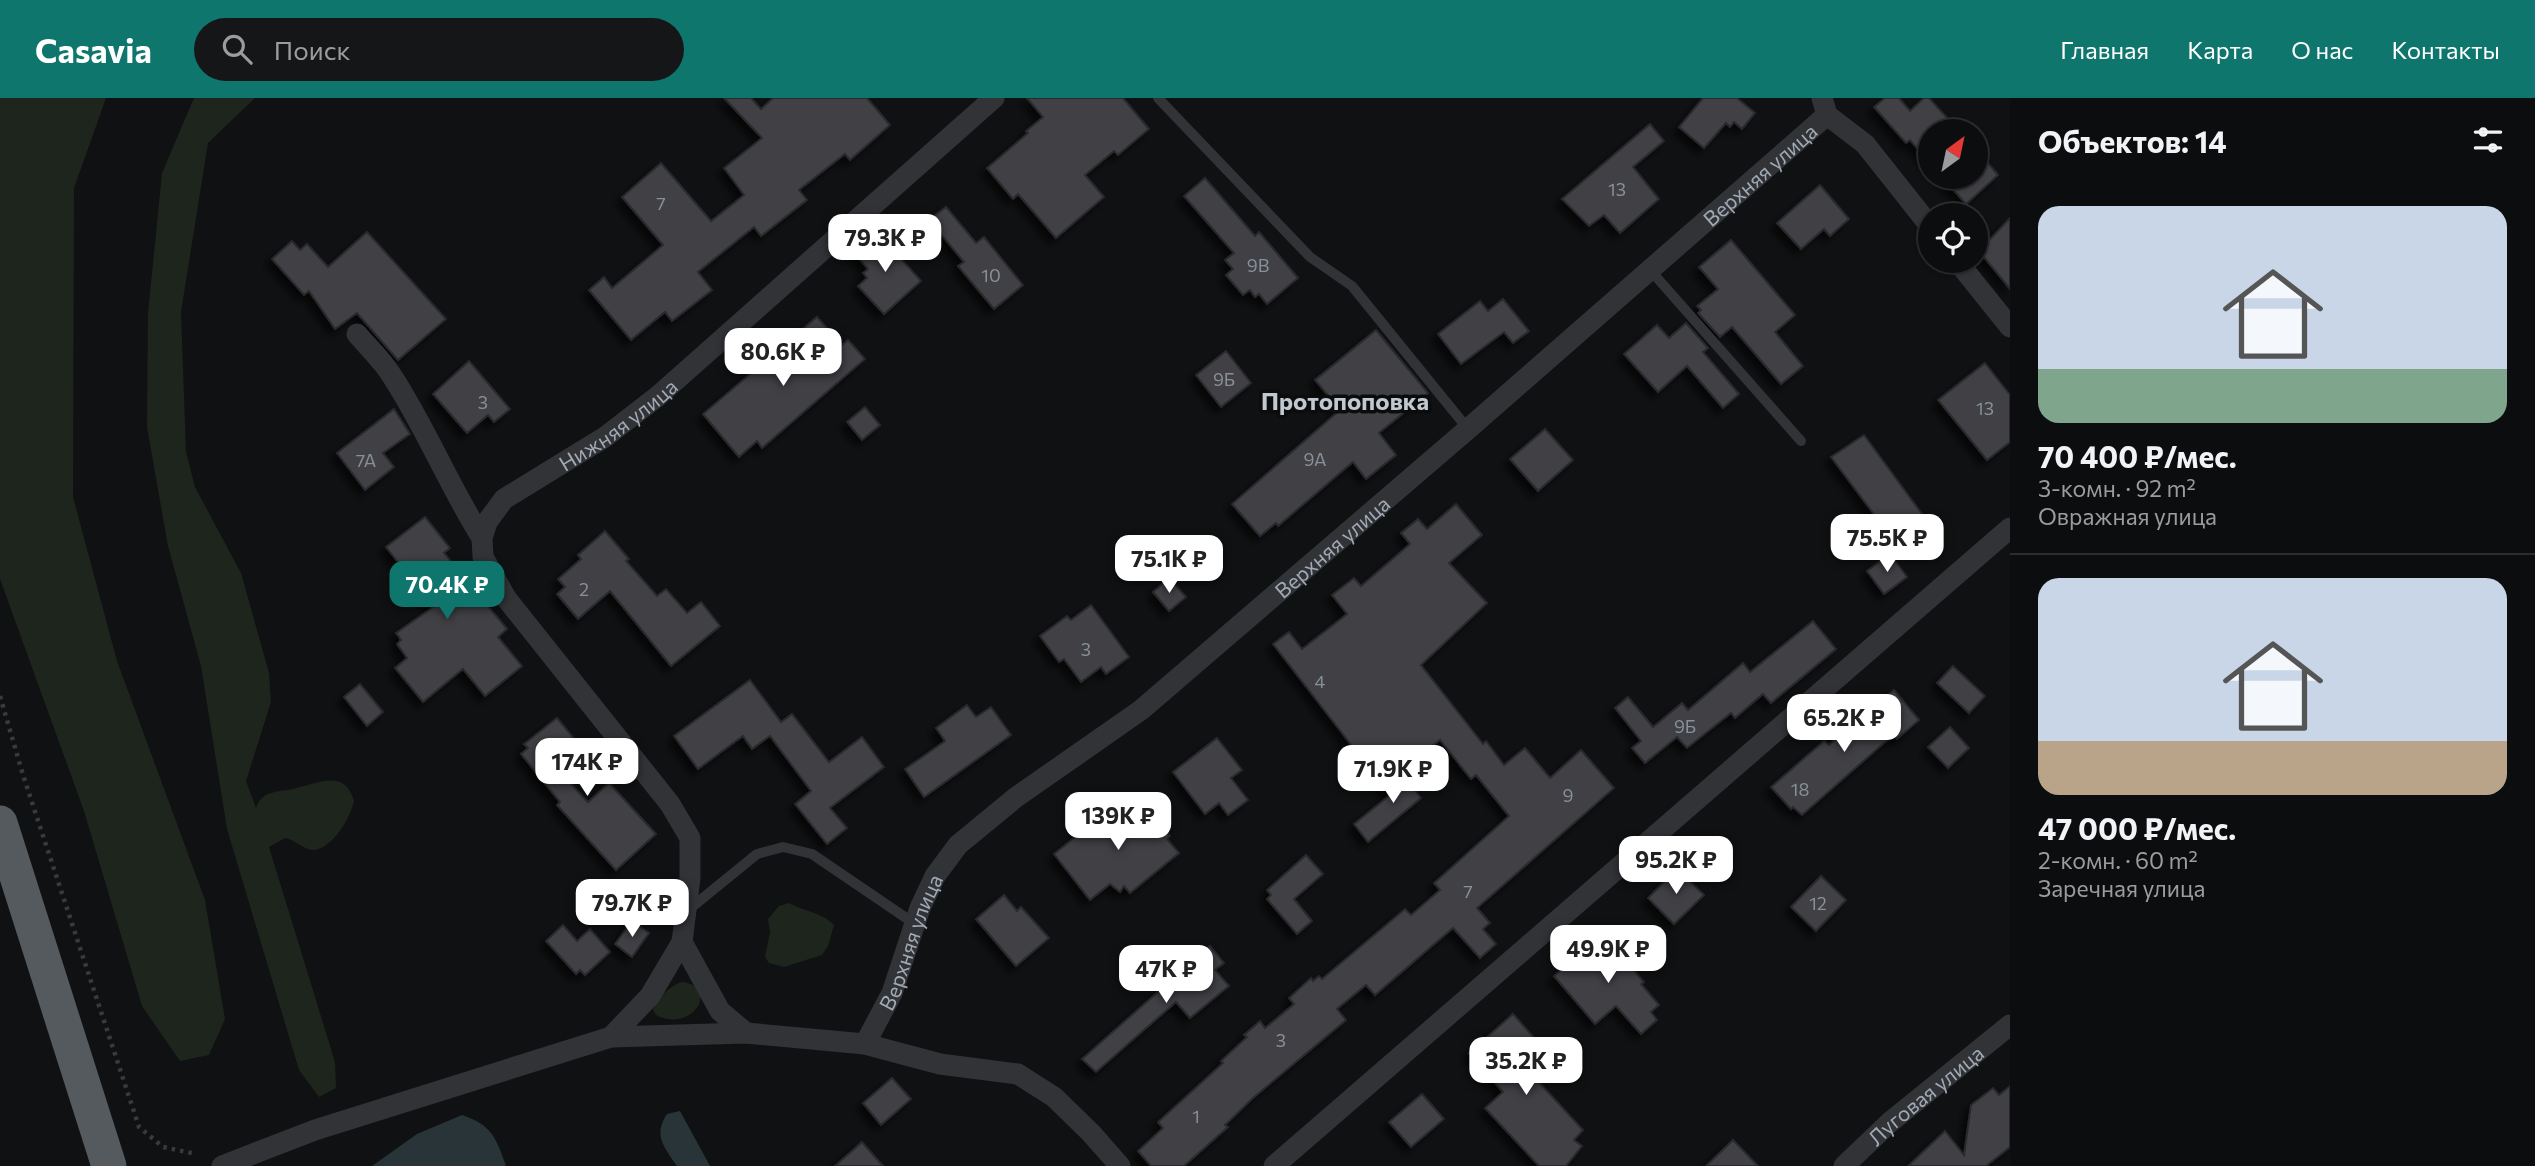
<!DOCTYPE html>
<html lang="ru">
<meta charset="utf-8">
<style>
body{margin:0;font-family:Commissioner,sans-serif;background:#151617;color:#f1f3f6;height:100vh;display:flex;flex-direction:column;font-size:26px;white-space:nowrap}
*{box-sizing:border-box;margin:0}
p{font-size:23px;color:#9a9c9e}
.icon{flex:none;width:38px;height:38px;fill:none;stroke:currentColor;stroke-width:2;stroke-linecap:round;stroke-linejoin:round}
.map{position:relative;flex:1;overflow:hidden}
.side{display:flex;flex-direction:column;background:#0c0d0e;width:525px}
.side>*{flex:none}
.needle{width:46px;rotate:33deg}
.tools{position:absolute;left:1918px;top:21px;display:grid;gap:14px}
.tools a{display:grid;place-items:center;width:70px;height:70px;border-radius:50%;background:#0c0d0e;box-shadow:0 2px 5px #0004,0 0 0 2px #2c2d2e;font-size:35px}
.price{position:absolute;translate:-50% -60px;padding:0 16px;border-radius:14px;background:#fff;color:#222;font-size:23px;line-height:46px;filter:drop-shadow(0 2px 4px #0008)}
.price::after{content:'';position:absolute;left:50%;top:42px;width:21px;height:16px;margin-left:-10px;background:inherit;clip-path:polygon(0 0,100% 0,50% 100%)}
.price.active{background:#0f766e;color:#fff}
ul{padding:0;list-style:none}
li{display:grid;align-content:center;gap:14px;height:371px;padding:0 28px}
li+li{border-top:2px solid #2c2d2e}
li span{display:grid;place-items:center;height:217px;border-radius:21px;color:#555}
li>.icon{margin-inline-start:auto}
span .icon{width:126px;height:126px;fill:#fffc;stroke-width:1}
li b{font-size:30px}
h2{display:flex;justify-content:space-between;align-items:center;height:84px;padding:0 28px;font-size:30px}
header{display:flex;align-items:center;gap:42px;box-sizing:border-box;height:98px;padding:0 35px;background:#0f766e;color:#fff}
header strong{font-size:33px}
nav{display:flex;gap:38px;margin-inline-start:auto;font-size:24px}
.search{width:490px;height:63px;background:#151617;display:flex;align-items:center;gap:18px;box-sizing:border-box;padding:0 24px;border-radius:38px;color:#9a9c9e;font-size:26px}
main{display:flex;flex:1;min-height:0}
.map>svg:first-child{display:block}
</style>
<header>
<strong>Casavia</strong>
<div class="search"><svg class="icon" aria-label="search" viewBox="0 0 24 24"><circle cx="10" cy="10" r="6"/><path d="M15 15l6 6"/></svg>Поиск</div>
<nav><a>Главная</a><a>Карта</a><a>О нас</a><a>Контакты</a></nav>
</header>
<main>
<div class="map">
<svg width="2010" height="1068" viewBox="0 0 2010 1068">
<defs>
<filter id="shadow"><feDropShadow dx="-6" dy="6" stdDeviation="3.5" flood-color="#0009"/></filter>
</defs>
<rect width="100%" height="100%" fill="#101112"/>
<g fill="#1d251d">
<path d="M0 0H106L74 90 73 399 117 563 205 802 225 921 209 957 180 963 142 908 84 713 0 481Z"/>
<path d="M194 0H255L208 45 181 214 186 354 195 389 241 475 269 575 271 604 246 683 256 710C263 690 280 695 297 690 319 685 345 671 354 703 351 719 331 754 311 752 302 750 295 742 285 740L269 749 335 964 336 990 319 999 299 972 227 731 201 568 168 448 147 329 148 215 162 75Z"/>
<path d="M789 805C805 814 822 814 834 827L828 848 822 857 784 869 769 865 765 859 770 834 768 821 779 808Z"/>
<path d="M682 884C721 889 692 936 656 917L653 911C659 899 669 888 682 884Z"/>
</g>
<g fill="#283438">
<path d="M680 1013 710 1068H677C664 1049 653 1037 667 1016Z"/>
<path d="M462 1017C492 1027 496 1040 506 1068H372L417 1036Z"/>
</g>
<g fill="#3f4145" stroke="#2a2b2e" stroke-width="2" filter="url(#shadow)">
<path d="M724 0H751L761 11 773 0H867L890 27 850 62 845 56 799 92 807 102 761 138 754 129 698 174 712 192 672 223 665 214 631 242 589 192 604 179 612 190 663 147 622 99 661 65 711 123 744 97 724 70 762 40Z"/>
<path d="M1027 0H1123L1149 31 1118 57 1114 53 1085 77 1104 99 1056 140 1018 96 1013 101 987 70 1028 35 1026 33 1043 19Z"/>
<path d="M1703 0H1737L1755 15 1742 31 1734 24 1730 29 1726 25 1704 50 1679 29Z"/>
<path d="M1885 0H1899L1910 13 1924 0H1929L1959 33H1930V65L1910 42 1906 45 1874 9Z"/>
<path d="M1650 26 1664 43 1633 69 1659 101 1620 135 1604 117 1589 128 1562 101Z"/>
<path d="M1976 51 1998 77 1966 106 1942 79H1976Z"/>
<path d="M1205 80 1255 138 1259 134 1298 180 1267 206 1259 196 1255 199 1250 192 1243 197 1226 177 1233 171 1225 162 1234 155 1184 98Z"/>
<path d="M1820 87 1849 121 1830 138 1824 131 1801 151 1777 125Z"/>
<path d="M946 109 976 145 984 139 1023 187 994 211 958 168 964 164 929 122Z"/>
<path d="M2010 120V191L1979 153Z"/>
<path d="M367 134 446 221 398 262 357 215 335 231 309 193 304 197 272 161 292 143 300 152 307 146 328 169Z"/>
<path d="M877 134 921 183 884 216 858 188 867 180 863 175 868 171 854 154Z"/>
<path d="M1731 142 1795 217 1775 234 1803 268 1781 286 1732 229 1720 239 1698 215 1701 212 1697 208 1718 191 1699 169Z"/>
<path d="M1503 201 1529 233 1513 245 1504 234 1461 266 1438 236 1480 203 1488 213Z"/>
<path d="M817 219 842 247 848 242 865 261 762 350 757 343 739 359 703 316Z"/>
<path d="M1686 225 1708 250 1703 254 1739 296 1723 310 1687 268 1658 294 1624 256 1657 227 1669 240Z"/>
<path d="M1376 232 1428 295 1379 335 1396 357 1366 381 1353 364 1278 428 1276 425 1260 438 1232 406 1340 312 1315 282Z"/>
<path d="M1226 253 1251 285 1221 309 1196 277Z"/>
<path d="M469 263 510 311 494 324 488 317 467 335 433 296Z"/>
<path d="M1985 265 2010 297V344L1987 362 1938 302Z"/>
<path d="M865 309 880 327 862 342 847 324Z"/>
<path d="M394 311 410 336 383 355 394 369 365 392 337 355Z"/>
<path d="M1545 331 1573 362 1538 393 1510 361Z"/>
<path d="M1864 337 1925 420 1894 443 1831 359Z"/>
<path d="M1456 406 1482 437 1449 465 1487 505 1421 567 1483 646 1486 643 1504 667 1525 650 1550 680 1581 652 1614 690 1477 810 1490 825 1483 831 1496 846 1480 860 1453 830 1375 897 1366 887 1337 911 1346 922 1253 1000 1225 1027 1228 1029 1184 1068H1151L1138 1053 1163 1030 1158 1024 1223 965 1221 963 1247 939 1244 937 1260 923 1265 930 1294 906 1289 900 1311 880 1313 883 1319 878 1322 881 1405 811 1411 817 1440 792 1434 785 1509 718 1476 677 1471 681 1440 642 1400 673 1421 700 1368 744 1354 726 1390 697 1273 546 1289 534 1302 551 1347 516 1332 497 1354 480 1361 488 1410 446 1401 435 1418 421 1427 431Z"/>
<path d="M425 419 450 450 444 455 507 531 498 539 522 568 485 598 463 571 423 604 395 570 407 560 397 546 401 542 396 535 433 509 386 449Z"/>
<path d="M605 433 629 461 626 463 657 498 666 491 687 515 701 504 720 528 671 568 610 493 578 521 557 496 565 489 558 481 581 461 578 457Z"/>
<path d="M1890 456 1907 479 1884 496 1867 473Z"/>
<path d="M1169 480 1186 499 1169 513 1153 494Z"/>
<path d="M1091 507 1129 559 1106 576 1101 569 1081 584 1064 561 1059 564 1040 538 1067 518 1071 522Z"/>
<path d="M1813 523 1836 551 1771 605 1763 596 1735 620 1731 615 1687 650 1677 639 1645 665 1632 650 1641 643 1615 610 1628 599 1653 629 1682 605 1688 612 1743 565 1750 574Z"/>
<path d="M1953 568 1985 598 1969 615 1937 585Z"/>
<path d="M750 582 781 624 792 616 829 664 862 639 884 669 830 710 847 730 827 746 795 706 811 693 770 638 752 651 743 638 698 671 674 638Z"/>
<path d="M360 586 383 614 367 628 344 599Z"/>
<path d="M1894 592 1919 622 1897 641 1893 637 1802 717 1793 709 1791 711 1771 689 1824 643 1829 647Z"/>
<path d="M967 607 976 619 991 609 1011 637 924 699 905 671 945 643 936 630Z"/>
<path d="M557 620 586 655 561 675 588 704 609 685 656 736 616 772 557 707 560 704 521 656 528 650 524 646Z"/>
<path d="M1950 629 1969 650 1948 670 1928 649Z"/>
<path d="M1217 640 1242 672 1231 680 1248 702 1228 717 1219 705 1205 716 1173 674Z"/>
<path d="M1137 699 1170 738 1167 741 1179 755 1130 795 1124 788 1120 794 1110 786 1090 802 1054 756 1088 729 1094 736Z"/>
<path d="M1306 757 1323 776 1294 801 1312 823 1297 836 1267 801 1271 797 1267 792Z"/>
<path d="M1677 771 1704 797 1674 826 1648 800Z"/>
<path d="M1821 778 1846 802 1816 833 1791 809Z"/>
<path d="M1004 797 1017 813 1021 809 1049 840 1016 868 976 821Z"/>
<path d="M632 823 649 835 632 859 615 846Z"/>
<path d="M563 827 577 843 590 831 610 854 585 877 580 872 576 876 546 843Z"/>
<path d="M1603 836 1644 884 1641 886 1659 907 1651 914 1657 922 1641 936 1616 908 1595 926 1554 878Z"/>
<path d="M1210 848 1224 865 1215 872 1229 888 1190 920 1176 904 1096 974 1082 961Z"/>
<path d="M1513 916 1544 951 1524 968 1583 1032 1574 1042 1582 1048 1566 1068H1539L1485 1010 1503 994 1469 955Z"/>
<path d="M892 980 911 1001 881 1027 863 1005Z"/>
<path d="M2010 988V1049L1986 1068H1908L1945 1033 1964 1057 1971 1007 1993 990 1999 997Z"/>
<path d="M1422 996 1444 1021 1411 1049 1389 1024Z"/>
<path d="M1733 1042 1758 1068H1706Z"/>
<path d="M862 1044 883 1068H835Z"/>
</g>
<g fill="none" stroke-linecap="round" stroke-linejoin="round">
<path stroke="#373a3e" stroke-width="4.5" stroke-dasharray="3.5 5" stroke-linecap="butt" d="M0 598 23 677 139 1029 163 1049 196 1056"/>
<g stroke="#313337" stroke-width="10">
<path d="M1158 0 1310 159 1352 188 1468 331"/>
<path d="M1651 173 1801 343"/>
<path d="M687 813 757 756 783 749 812 756 915 826"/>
</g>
<g stroke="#313337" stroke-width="21">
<path d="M1822 0 1827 17 1865 46 1930 128"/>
<path d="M1957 163 2010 229"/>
<path d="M357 236C369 250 383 263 392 278 426 330 449 388 482 440"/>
<path d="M682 844 720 913 746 935"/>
<path id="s1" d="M611 939 650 898 682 844 690 780V740L670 706 506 500 483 459 482 440 487 424 504 401 605 339 658 298 994 0"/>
<path id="s2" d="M865 946 892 895 920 810 935 778 958 747 1015 700 1141 612 1468 331 1827 17"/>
<path d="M222 1068 315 1032 611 939 746 935 865 946 940 966 1018 976 1054 999 1091 1035 1120 1068"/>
<path d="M1274 1068 2010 430"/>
<path id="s3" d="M1844 1068 1889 1025 2010 927"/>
</g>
<path stroke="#555a5f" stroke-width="35" d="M0 725 109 1068"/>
</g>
<g text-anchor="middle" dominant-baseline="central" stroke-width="7" stroke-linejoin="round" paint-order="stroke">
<g font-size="18" fill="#889098">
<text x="1617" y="91">13</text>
<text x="661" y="105">7</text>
<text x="1258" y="167">9В</text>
<text x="991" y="177">10</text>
<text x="1224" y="281">9Б</text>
<text x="483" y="304">3</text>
<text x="1985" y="310">13</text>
<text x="1315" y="361">9А</text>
<text x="366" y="362">7А</text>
<text x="584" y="491">2</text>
<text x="1086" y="551">3</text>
<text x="1320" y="583">4</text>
<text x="1685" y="628">9Б</text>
<text x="1800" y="691">18</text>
<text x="1568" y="697">9</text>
<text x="1468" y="793">7</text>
<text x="1818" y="805">12</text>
<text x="1281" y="942">3</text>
<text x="1196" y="1018">1</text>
</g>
<g font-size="21" fill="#a1aab4" stroke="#0b0c0d">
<text stroke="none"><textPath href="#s2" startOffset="1267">Верхняя улица</textPath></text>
<text stroke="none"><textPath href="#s1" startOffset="774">Нижняя улица</textPath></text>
<text stroke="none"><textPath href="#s2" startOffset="700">Верхняя улица</textPath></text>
<text stroke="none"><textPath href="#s2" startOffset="112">Верхняя улица</textPath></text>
<text stroke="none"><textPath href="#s3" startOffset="108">Луговая улица</textPath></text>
</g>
<g font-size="24" font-weight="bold" fill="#c2c8d0" stroke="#0b0c0d">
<text x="1345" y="302">Протопоповка</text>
</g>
</g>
</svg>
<div class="tools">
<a><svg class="needle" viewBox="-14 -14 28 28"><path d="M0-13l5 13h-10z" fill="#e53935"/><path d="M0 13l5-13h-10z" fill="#9a9c9e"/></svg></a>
<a><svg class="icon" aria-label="locate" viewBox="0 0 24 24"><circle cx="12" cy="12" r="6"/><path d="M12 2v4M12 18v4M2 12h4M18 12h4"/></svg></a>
</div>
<b class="price" style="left:885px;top:176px">79.3K ₽</b>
<b class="price" style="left:783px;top:290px">80.6K ₽</b>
<b class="price" style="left:1887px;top:476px">75.5K ₽</b>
<b class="price" style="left:1169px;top:497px">75.1K ₽</b>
<b class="price active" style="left:447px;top:523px">70.4K ₽</b>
<b class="price" style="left:1844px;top:656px">65.2K ₽</b>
<b class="price" style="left:587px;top:700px">174K ₽</b>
<b class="price" style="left:1393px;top:707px">71.9K ₽</b>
<b class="price" style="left:1118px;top:754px">139K ₽</b>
<b class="price" style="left:1676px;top:798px">95.2K ₽</b>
<b class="price" style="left:632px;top:841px">79.7K ₽</b>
<b class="price" style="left:1608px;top:887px">49.9K ₽</b>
<b class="price" style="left:1166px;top:907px">47K ₽</b>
<b class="price" style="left:1526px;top:999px">35.2K ₽</b>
</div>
<section class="side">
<h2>Объектов: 14<svg class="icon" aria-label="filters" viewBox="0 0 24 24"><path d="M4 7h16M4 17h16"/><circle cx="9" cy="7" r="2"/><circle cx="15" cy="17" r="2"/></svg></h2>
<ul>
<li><span style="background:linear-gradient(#c9d6e8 75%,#7fa58c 0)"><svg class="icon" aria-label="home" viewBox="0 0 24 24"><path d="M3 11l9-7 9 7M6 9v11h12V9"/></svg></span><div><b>70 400 ₽/мес.</b><p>3-комн. · 92 m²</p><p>Овражная улица</p></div></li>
<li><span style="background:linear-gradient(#c9d6e8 75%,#b9a48a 0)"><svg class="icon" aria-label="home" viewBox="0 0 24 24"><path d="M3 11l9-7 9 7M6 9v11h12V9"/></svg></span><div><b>47 000 ₽/мес.</b><p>2-комн. · 60 m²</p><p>Заречная улица</p></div></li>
</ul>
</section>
</main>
